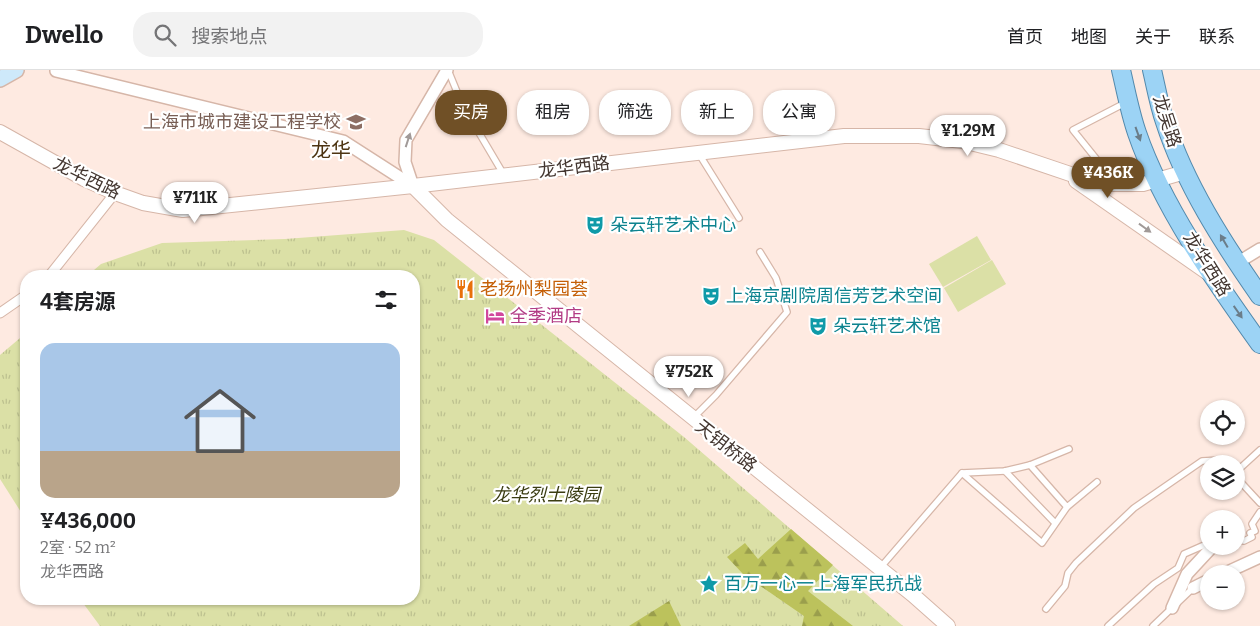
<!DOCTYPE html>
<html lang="zh">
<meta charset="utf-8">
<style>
body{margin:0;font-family:Bitter,"Noto Sans SC",serif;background:#f2f2f2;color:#202124;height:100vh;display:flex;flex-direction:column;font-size:19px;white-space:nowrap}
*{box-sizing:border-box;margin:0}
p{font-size:16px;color:#757577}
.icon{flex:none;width:28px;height:28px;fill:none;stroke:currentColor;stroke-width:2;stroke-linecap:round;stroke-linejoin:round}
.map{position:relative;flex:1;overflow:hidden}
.details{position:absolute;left:20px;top:200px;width:400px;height:335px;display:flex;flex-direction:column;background:#fff;border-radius:20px;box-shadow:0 1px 4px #0004}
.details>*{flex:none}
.hud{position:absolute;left:435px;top:20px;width:475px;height:45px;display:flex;gap:10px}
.tools{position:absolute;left:1200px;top:330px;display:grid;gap:10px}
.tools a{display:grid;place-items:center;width:45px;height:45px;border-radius:50%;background:#fff;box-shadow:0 1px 4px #0004;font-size:25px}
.price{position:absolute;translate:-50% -42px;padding:0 11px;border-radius:18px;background:#fff;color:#222;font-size:16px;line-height:32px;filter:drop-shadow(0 1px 2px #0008)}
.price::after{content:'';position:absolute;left:50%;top:30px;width:15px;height:11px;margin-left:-8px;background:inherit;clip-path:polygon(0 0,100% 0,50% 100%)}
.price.active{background:#705026;color:#fff}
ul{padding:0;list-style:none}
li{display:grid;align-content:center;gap:10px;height:265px;padding:0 20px}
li+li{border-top:1px solid #e0e0e0}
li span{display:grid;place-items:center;height:155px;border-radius:15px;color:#555}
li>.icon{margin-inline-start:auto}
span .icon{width:90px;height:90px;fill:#fffc;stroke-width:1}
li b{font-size:21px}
h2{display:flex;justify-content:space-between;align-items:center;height:60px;padding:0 20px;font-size:21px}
.tag{padding:0 18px;border-radius:20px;background:#fff;box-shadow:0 1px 4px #0004;font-size:18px;line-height:45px}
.tag.active{background:#705026;color:#fff}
header{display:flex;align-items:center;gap:30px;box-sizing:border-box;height:70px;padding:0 25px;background:#fff;border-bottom:1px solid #e0e0e0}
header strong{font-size:24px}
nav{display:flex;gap:28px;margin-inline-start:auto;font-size:18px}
.search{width:350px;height:45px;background:#f2f2f2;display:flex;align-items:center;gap:12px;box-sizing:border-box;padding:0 18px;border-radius:20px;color:#757577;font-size:19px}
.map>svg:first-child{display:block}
</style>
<header>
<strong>Dwello</strong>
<div class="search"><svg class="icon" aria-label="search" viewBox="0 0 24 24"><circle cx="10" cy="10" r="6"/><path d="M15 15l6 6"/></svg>搜索地点</div>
<nav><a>首页</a><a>地图</a><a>关于</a><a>联系</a></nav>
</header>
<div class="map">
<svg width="1260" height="556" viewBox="0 0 1260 556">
<defs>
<pattern id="grass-tufts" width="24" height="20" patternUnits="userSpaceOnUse" patternTransform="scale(1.25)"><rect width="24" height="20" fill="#dbe0a6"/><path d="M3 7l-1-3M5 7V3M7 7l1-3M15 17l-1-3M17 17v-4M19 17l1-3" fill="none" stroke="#bdc18f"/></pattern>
<pattern id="forest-firs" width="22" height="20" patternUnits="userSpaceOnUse" patternTransform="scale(1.25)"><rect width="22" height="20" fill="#bcc25c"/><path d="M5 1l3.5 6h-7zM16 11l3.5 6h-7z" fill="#9a9e4c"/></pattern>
</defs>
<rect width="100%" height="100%" fill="#feeae1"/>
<g fill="url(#grass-tufts)">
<path d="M404 160 434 170 684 367 903 556H100L80 529H414V206H87L101 194 162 173 285 169Z"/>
<path d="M26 263V450L0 409V285Z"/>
</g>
<g fill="url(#forest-firs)">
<path d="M791 459 833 495 808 521 853 556H802L804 546 743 504 727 487 745 473 758 489Z"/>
<path d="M669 531 681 556H629Z"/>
</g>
<g fill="#dbe0a6">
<path d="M977 166 991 190 943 217 929 194Z"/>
<path d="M992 190 1006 214 958 242 944 218Z"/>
</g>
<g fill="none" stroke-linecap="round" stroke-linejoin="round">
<g stroke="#d6b6a8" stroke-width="8">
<g id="service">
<path d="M448 0 462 34 504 105"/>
<path d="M699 84 739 148"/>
<path d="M1121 111 1106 101 1073 60 1127 32"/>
<path d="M693 348 716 325 787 242 776 208 760 182"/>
<path d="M1030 395 1067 437 1097 412"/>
<path d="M1005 401 1055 453"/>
<path d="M1236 402 1260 380"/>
<path d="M962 403 1042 473 1067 437"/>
<path d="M1236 407 1260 433"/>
<path d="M1236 470 1244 471 1252 467 1250 463 1255 461 1252 454 1260 442"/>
<path d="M880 498 962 403 1005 401 1030 395 1069 379"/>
<path d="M1046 539 1065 516 1068 503 1076 493 1134 438 1202 391 1220 390 1223 394"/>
<path d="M1108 556 1154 514 1178 498 1184 484 1209 473"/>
<path d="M1153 556 1193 518"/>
</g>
</g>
<g stroke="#d6b6a8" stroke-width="11">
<g id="pedestrian">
<path d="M49 206 115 123"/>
<path d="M0 243 26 225"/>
</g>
</g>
<g stroke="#d6b6a8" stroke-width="14">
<g id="minor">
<path d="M56 1 343 71 413 116"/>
<path d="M413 116 405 92 406 70 447 0"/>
<path d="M1237 193 1260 179"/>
<path d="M1223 504 1260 487"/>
<path d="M1193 518 1209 510"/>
<path d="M1172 538 1187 504 1213 476"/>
</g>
</g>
<g stroke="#d6b6a8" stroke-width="16">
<g id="tertiary">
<path d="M0 62 84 109 115 123 143 133 183 140 413 116 844 66H919L962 71 999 80 1085 109 1107 114H1143L1185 102"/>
<path d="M1076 111 1208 203"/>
<path d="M413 116 447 150 913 525 948 556"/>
</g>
</g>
<g stroke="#d6b6a8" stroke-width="18">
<path id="secondary" d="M0 9 16 0"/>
</g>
<g stroke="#5289ac" stroke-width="20">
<g id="primary">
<path d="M1121 0C1126 21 1130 43 1137 63 1162 136 1215 211 1260 274"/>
<path d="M1152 0C1156 17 1159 35 1165 52 1185 114 1223 173 1260 226"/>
</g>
</g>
<use href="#service" stroke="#fff" stroke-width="5.5"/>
<use href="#pedestrian" stroke="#fff" stroke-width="9"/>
<use href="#minor" stroke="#fff" stroke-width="11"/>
<use href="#tertiary" stroke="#fff" stroke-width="14"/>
<use href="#secondary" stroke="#cee9fa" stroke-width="15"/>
<use href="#primary" stroke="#9cd3f5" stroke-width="18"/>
</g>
<defs><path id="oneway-solid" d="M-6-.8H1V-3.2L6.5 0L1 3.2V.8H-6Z" transform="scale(1.25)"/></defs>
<g fill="#6b7d89">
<use href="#oneway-solid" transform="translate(1138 64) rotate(70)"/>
<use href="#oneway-solid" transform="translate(1224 171) rotate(-120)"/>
<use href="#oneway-solid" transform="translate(1238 242) rotate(55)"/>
</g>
<g fill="#a19a98">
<use href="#oneway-solid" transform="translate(408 70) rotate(-72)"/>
<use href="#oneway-solid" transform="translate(1145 158) rotate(36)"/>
</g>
<defs>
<g id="school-bare" transform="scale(1.5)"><path d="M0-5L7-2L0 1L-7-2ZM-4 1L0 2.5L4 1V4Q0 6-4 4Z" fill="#8d6e63" stroke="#fff" stroke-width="2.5" paint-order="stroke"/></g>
<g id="theatre-bare" transform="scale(1.5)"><path d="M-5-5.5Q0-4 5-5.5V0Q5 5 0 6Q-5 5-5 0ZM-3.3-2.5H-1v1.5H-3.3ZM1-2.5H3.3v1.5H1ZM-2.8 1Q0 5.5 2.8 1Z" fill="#0f9aa8" stroke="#fff" stroke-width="2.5" paint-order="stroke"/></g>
<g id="restaurant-bare" transform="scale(1.5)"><path d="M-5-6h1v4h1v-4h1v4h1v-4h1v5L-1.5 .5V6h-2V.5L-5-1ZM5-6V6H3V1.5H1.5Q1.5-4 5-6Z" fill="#e8710a" stroke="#fff" stroke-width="2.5" paint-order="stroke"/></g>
<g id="hotel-bare" transform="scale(1.5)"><path d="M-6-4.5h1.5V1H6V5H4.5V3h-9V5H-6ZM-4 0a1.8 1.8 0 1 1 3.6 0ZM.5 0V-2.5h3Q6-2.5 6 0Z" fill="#d1479c" stroke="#fff" stroke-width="2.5" paint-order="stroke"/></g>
<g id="sight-bare" transform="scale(1.5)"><path d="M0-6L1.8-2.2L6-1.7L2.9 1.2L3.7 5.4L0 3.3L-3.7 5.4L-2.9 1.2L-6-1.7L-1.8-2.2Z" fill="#0f9aa8" stroke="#fff" stroke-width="2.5" paint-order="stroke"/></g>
</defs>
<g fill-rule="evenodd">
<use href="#school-bare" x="356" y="52"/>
<use href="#theatre-bare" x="595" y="155"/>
<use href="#restaurant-bare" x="465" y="219"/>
<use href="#theatre-bare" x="711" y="226"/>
<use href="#hotel-bare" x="495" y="246"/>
<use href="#theatre-bare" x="818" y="256"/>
<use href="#sight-bare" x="709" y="514"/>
</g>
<g text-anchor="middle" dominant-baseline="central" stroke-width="4.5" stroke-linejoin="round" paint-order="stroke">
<g font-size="18" fill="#433630" stroke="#fff">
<text transform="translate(1167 51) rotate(72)">龙吴路</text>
<text transform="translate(574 97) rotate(-7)">龙华西路</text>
<text transform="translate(87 108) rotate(26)">龙华西路</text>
<text transform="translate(1207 194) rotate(58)">龙华西路</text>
<text transform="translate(726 376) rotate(38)">天钥桥路</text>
</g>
<g font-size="18" fill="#785e54" stroke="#fff" text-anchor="end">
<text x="341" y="52">上海市城市建设工程学校</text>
</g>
<g font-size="18" fill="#0d838f" stroke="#fff" text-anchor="start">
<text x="610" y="155">朵云轩艺术中心</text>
<text x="726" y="226">上海京剧院周信芳艺术空间</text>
<text x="833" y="256">朵云轩艺术馆</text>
<text x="724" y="514">百万一心一上海军民抗战</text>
</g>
<g font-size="18" fill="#c56008" stroke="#fff" text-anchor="start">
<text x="480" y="219">老扬州梨园荟</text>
</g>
<g font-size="18" fill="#b23c85" stroke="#fff" text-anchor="start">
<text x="510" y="246">全季酒店</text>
</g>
<g font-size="18" font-style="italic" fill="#3b3d12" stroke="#fff">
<text x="546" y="425">龙华烈士陵园</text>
</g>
<g font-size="20" fill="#4d3412" stroke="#fff">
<text x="331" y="80">龙华</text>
</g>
</g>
</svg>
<div class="tools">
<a><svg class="icon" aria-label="locate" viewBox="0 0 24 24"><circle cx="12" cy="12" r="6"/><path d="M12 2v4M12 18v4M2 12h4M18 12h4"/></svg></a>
<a><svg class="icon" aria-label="layers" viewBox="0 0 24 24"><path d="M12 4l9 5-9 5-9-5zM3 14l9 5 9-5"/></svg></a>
<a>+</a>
<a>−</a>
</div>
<b class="price" style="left:968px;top:87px">¥1.29M</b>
<b class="price active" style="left:1108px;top:129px">¥436K</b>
<b class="price" style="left:195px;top:154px">¥711K</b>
<b class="price" style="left:689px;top:328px">¥752K</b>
<div class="hud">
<a class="tag active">买房</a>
<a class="tag">租房</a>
<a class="tag">筛选</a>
<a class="tag">新上</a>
<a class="tag">公寓</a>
</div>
<section class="details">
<h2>4套房源<svg class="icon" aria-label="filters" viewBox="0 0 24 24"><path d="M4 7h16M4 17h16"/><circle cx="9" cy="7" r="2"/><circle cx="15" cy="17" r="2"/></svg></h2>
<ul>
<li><span style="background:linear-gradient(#a9c7e8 70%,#b9a48a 0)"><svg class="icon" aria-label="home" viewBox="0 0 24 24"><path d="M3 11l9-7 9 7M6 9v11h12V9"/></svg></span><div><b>¥436,000</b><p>2室 · 52 m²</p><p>龙华西路</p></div></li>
</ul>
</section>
</div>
